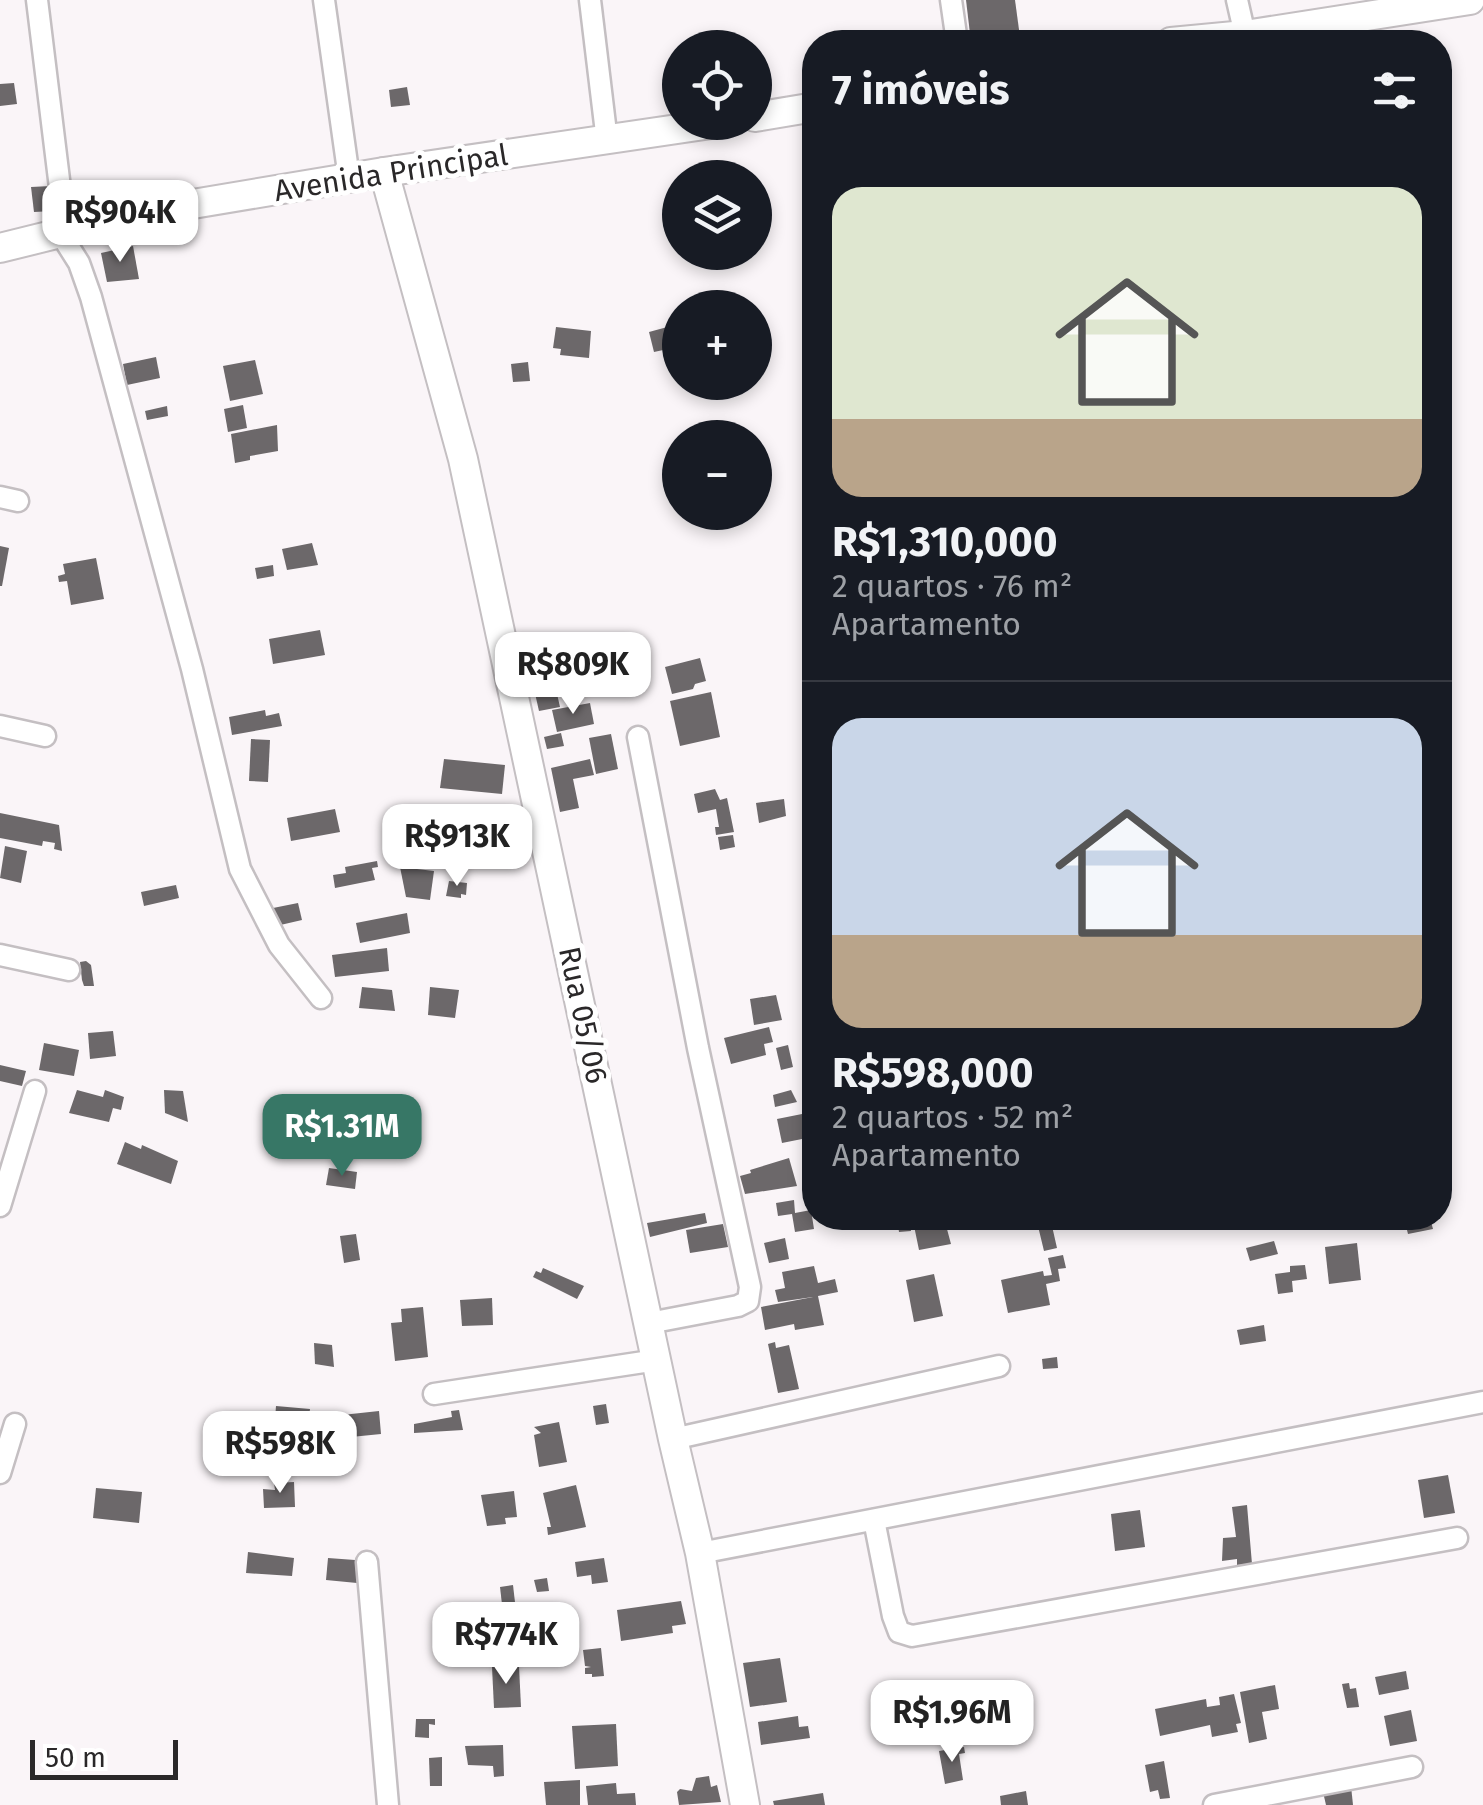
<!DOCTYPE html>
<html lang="pt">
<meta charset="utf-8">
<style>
body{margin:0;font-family:"Fira Sans",sans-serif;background:#20242c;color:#f1f3f6;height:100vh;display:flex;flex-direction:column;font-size:38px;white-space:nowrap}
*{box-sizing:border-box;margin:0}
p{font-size:32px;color:#9ea1a6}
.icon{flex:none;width:55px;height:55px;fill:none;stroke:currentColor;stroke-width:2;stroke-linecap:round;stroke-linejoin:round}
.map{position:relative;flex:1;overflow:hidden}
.details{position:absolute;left:802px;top:30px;width:650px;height:1200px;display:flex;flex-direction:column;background:#171b24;border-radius:40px;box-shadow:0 5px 15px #0003}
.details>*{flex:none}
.fabs{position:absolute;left:662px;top:30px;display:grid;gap:20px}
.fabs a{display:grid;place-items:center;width:110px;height:110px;border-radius:50%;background:#171b24;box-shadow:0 5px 15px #0003;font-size:50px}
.scale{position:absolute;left:30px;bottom:25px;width:148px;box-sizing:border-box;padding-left:10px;border:5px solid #2a2829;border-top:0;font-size:28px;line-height:35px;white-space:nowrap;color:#2a2829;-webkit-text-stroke:8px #fff;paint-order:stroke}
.price{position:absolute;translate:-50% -85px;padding:0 22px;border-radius:20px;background:#fff;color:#222;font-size:32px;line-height:65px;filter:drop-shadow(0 2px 5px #0008)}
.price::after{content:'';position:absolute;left:50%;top:60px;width:30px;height:22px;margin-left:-15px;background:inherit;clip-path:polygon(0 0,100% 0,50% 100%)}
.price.current{background:#377766;color:#fff}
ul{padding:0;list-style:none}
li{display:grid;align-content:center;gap:20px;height:530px;padding:0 30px}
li+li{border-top:2px solid #363941}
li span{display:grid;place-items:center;height:310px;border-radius:30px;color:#555}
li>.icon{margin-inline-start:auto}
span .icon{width:180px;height:180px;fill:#fffc;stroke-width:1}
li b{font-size:42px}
h2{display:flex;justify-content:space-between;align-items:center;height:120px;padding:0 30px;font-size:42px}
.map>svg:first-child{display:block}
</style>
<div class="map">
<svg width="1483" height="1805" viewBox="0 0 1483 1805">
<rect width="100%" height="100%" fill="#faf5f8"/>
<g fill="#6c686a">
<path d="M966 0H1015L1020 37 971 42Z"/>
<path d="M14 83 17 104 0 106V84Z"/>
<path d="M407 87 410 105 391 107 389 90Z"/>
<path d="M51 186 53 211 34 212 31 187Z"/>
<path d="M133 246 139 279 107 282 101 253Z"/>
<path d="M671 326 677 347 654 352 649 332Z"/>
<path d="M556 327 591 331 589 358 560 355 561 349 553 348Z"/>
<path d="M156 357 160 378 127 385 123 364Z"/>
<path d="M255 360 263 394 230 401 223 366Z"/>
<path d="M528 362 530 381 513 382 511 364Z"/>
<path d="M243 405 247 428 228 432 224 409Z"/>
<path d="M167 406 168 416 147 420 145 411Z"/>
<path d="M277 425 278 451 250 456V460L235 463 231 434Z"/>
<path d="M312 543 318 565 287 570 282 549Z"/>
<path d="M0 546 9 548 2 586H0Z"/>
<path d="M96 558 104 599 71 605 67 581 59 582 58 576 65 574 63 564Z"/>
<path d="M273 565 274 576 257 579 255 568Z"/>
<path d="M320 630 325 655 273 664 269 639Z"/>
<path d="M700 658 706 681 695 684 693 689 672 694 665 667Z"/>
<path d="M555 685 560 707 539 711 534 689Z"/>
<path d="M711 692 720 737 680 746 670 701Z"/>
<path d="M590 703 594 724 557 732 552 710Z"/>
<path d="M265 710 266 716 279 713 282 726 232 735 229 717Z"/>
<path d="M561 733 564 746 547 749 544 737Z"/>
<path d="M611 734 618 769 596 774 589 738Z"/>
<path d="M251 739 270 740 268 782 249 781Z"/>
<path d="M444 759 505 765 502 794 440 788Z"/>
<path d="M590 759 594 775 573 779 579 808 560 812 551 768Z"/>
<path d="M715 789 720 800 727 798 734 832 716 835 715 827H719L716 809 698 813 694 794Z"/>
<path d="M784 799 786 816 759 823 756 803Z"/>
<path d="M335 809 340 832 291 841 287 818Z"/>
<path d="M0 813 59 825 62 851 54 849 55 843 43 841 42 846 0 838Z"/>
<path d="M733 835 735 847 720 850 718 837Z"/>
<path d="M5 846 27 851 21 883 0 878Z"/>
<path d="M377 861 378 867 372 868 375 880 335 888 333 875 346 873 345 867Z"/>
<path d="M400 867 434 871 430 900 406 897Z"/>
<path d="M449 881 467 883 466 895 461 894V898L446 896Z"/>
<path d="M176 885 179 898 144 906 141 892Z"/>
<path d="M298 903 302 920 276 926 273 908Z"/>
<path d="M407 913 410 933 360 943 356 923Z"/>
<path d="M387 948 389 971 335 977 332 955Z"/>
<path d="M86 961 91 965 94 986H84L82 980 80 962Z"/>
<path d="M362 987 392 990 395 1011 359 1008Z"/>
<path d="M430 987 459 990 455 1018 428 1015Z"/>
<path d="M776 995 782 1020 754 1025 750 999Z"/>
<path d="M769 1027 773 1042 764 1044 766 1055 731 1064 724 1038Z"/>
<path d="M113 1031 116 1056 90 1059 88 1033Z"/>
<path d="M44 1043 79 1050 74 1076 39 1070Z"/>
<path d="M788 1045 793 1067 781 1070 776 1048Z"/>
<path d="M0 1065 26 1071 22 1086 0 1081Z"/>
<path d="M77 1090 103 1097 105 1090 124 1097 121 1110 113 1108 109 1122 69 1113Z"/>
<path d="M164 1090 183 1091 188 1122 165 1113Z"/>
<path d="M791 1090 797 1102 775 1107 773 1095Z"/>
<path d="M802 1114 807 1138 782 1143 777 1119Z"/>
<path d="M125 1142 141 1149 142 1145 178 1161 171 1184 117 1164Z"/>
<path d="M789 1158 797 1186 745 1194 740 1176 751 1173 750 1170Z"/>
<path d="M329 1168 357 1172 355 1189 326 1185Z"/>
<path d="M794 1200 795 1213 811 1210 814 1229 795 1232 792 1214 778 1216 776 1203Z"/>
<path d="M705 1213 707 1223 650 1237 647 1223Z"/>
<path d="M897 1218H909L911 1231 899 1232Z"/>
<path d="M921 1218H944L951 1244 919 1250 913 1221 922 1220Z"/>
<path d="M1059 1218 1061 1224 1052 1226 1057 1248 1044 1251 1037 1222Z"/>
<path d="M1404 1218H1430L1433 1229 1408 1234Z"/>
<path d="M723 1224 728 1247 690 1253 686 1230Z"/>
<path d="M356 1234 360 1260 344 1263 340 1236Z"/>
<path d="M785 1238 789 1259 769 1263 764 1243Z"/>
<path d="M1274 1241 1278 1254 1250 1261 1246 1248Z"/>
<path d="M1357 1243 1361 1280 1329 1284 1325 1247Z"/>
<path d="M1063 1255 1066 1268 1058 1269 1060 1281 1046 1284 1050 1305 1008 1313 1001 1280 1043 1271 1044 1276 1052 1275 1048 1258Z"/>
<path d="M1305 1265 1307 1279 1292 1281 1293 1292 1278 1294 1275 1274 1290 1272V1266Z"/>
<path d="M814 1266 818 1283 835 1279 838 1292 818 1296 824 1325 795 1330 794 1324 765 1330 761 1307 813 1297 778 1302 775 1290 785 1288 782 1272Z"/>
<path d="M543 1268 584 1286 577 1299 533 1277 536 1271 541 1273Z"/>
<path d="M934 1274 943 1316 914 1322 906 1280Z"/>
<path d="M492 1298 493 1325 462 1326 460 1300Z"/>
<path d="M423 1307 428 1357 395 1361 391 1323 402 1322 401 1309Z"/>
<path d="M1264 1325 1266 1341 1240 1345 1237 1330Z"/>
<path d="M775 1342 776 1348 789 1345 799 1389 778 1393 768 1344Z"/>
<path d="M314 1343 332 1345 334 1367 315 1364Z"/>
<path d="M1057 1357 1058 1368 1043 1369 1042 1359Z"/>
<path d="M606 1404 609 1423 596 1425 593 1406Z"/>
<path d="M276 1406 310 1409 307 1435 274 1431Z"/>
<path d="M459 1410 463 1430 414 1433V1424L452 1417 451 1411Z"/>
<path d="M379 1411 381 1434 351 1437 350 1424 343 1425 342 1415Z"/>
<path d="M559 1422 567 1462 539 1467 534 1435 541 1433 534 1427Z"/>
<path d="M1448 1475 1455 1513 1424 1518 1418 1480Z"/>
<path d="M294 1482 295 1507 264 1508 263 1489 275 1490 274 1483Z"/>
<path d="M576 1485 586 1527 548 1535 547 1527H551L543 1493Z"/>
<path d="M96 1488 142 1492 139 1523 93 1518Z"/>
<path d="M514 1491 517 1517 505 1518 506 1524 487 1526 481 1495Z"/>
<path d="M1247 1505 1252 1564 1237 1565V1559L1222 1561 1223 1538 1236 1537 1232 1507Z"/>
<path d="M1140 1510 1145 1547 1115 1551 1111 1514Z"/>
<path d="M248 1552 294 1558 292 1576 246 1573Z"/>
<path d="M328 1558 355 1560 357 1583 326 1580Z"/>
<path d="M604 1558 608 1582 592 1584 591 1575 577 1577 575 1562Z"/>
<path d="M547 1578 549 1591 537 1592 534 1580Z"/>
<path d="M513 1585 516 1611 503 1613 500 1587Z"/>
<path d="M681 1601 686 1624 672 1626 673 1633 621 1641 617 1610Z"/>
<path d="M499 1619 501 1633 442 1645 440 1629Z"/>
<path d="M575 1628 577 1647 548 1651 545 1633Z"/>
<path d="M601 1648 604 1676 592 1677V1674H585V1668L591 1667 585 1666 583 1650Z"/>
<path d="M780 1658 787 1702 750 1707 743 1663Z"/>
<path d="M519 1666 521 1707 494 1708 492 1667Z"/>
<path d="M1406 1671 1409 1689 1379 1695 1375 1677Z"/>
<path d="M1349 1683 1350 1689 1356 1688 1359 1707 1347 1708 1342 1684Z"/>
<path d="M1275 1685 1279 1709 1262 1712 1267 1739 1249 1743 1240 1692Z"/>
<path d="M1234 1694 1241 1723 1236 1724 1238 1732 1212 1737 1210 1725 1160 1736 1155 1709 1206 1699 1207 1707 1220 1705 1219 1697Z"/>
<path d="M1411 1710 1417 1741 1390 1746 1384 1716Z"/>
<path d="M798 1716 799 1727 808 1726 810 1738 761 1745 758 1722Z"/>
<path d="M416 1719H435V1725L429 1724V1738L415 1737Z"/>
<path d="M616 1724 618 1766 575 1769 572 1726Z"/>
<path d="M503 1745 504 1776 494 1777 493 1766 468 1765 465 1746Z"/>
<path d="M964 1747 965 1753 959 1754 963 1780 945 1784 939 1751Z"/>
<path d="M442 1757V1786H430L429 1758Z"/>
<path d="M1164 1761 1170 1798 1160 1799 1158 1790 1150 1792 1145 1765Z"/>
<path d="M709 1776 711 1787 717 1785 721 1802 679 1805 677 1792 680 1789 692 1791 696 1778Z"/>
<path d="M580 1780V1805H546L544 1782Z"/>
<path d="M616 1783 617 1794 635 1793 636 1805H588L586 1786Z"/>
<path d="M1351 1786 1353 1805H1326L1323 1792Z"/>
<path d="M1026 1791 1028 1805H1001L1000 1796Z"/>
<path d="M823 1793 825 1805H774L773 1801Z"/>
</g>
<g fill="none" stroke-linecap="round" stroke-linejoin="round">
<g stroke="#c4bfc2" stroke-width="25">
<g id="street">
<path d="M37 0 62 204 60 233 79 263 91 297 192 669 240 869 279 945 321 998"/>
<path d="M324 0 349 178"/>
<path d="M590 0 607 141"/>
<path d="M951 0 957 42"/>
<path d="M1237 0 1245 35"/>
<path d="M0 497 18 501"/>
<path d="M0 726 45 736"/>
<path d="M638 737 698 1048 750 1287 748 1301 738 1306 649 1323"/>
<path d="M0 955 69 970"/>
<path d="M0 1206 35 1091"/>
<path d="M434 1394 657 1360"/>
<path d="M673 1439 999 1366"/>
<path d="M0 1473 15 1424"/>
<path d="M874 1520 893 1616 899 1632 912 1636 1457 1538"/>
<path d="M700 1553 1483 1402"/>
<path d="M367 1562 388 1805"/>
<path d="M1214 1805 1412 1767"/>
</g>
</g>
<g stroke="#c4bfc2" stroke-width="32">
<g id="secondary">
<path d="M1171 42 1245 35 1470 0"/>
<path d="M755 117 815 107"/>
<path d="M384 172 463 459 673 1439 700 1553 745 1805"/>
<path d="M0 248 145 212 384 172 725 122"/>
</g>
</g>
<use href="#street" stroke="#fff" stroke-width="20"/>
<use href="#secondary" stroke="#fff" stroke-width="28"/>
</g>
<g text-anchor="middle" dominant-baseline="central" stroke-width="10" stroke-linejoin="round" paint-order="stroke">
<g font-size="30" fill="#2a2829" stroke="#fff">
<text transform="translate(391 173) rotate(-9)">Avenida Principal</text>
<text transform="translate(583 1015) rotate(78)">Rua 05/06</text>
</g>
</g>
</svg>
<div class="fabs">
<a><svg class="icon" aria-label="locate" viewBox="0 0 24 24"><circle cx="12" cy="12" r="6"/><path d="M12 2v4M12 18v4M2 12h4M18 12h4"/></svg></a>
<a><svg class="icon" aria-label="layers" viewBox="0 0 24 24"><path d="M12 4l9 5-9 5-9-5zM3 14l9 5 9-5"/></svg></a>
<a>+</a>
<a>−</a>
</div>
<div class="scale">50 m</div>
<b class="price" style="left:120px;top:265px">R$904K</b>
<b class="price" style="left:573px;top:717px">R$809K</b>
<b class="price" style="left:457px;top:889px">R$913K</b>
<b class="price current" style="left:342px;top:1179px">R$1.31M</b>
<b class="price" style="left:280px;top:1496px">R$598K</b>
<b class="price" style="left:506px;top:1687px">R$774K</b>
<b class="price" style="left:952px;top:1765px">R$1.96M</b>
<section class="details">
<h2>7 imóveis<svg class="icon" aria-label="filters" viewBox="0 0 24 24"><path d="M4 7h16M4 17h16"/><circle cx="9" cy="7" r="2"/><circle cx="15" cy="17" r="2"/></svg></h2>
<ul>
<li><span style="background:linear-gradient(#dfe7d0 75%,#b9a48a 0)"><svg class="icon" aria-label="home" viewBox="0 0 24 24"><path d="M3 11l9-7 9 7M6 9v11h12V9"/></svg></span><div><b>R$1,310,000</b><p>2 quartos · 76 m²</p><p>Apartamento</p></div></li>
<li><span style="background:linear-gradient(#c9d6e8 70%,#b9a48a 0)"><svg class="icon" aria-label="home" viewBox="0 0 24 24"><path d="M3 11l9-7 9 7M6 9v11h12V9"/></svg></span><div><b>R$598,000</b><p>2 quartos · 52 m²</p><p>Apartamento</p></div></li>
</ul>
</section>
</div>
